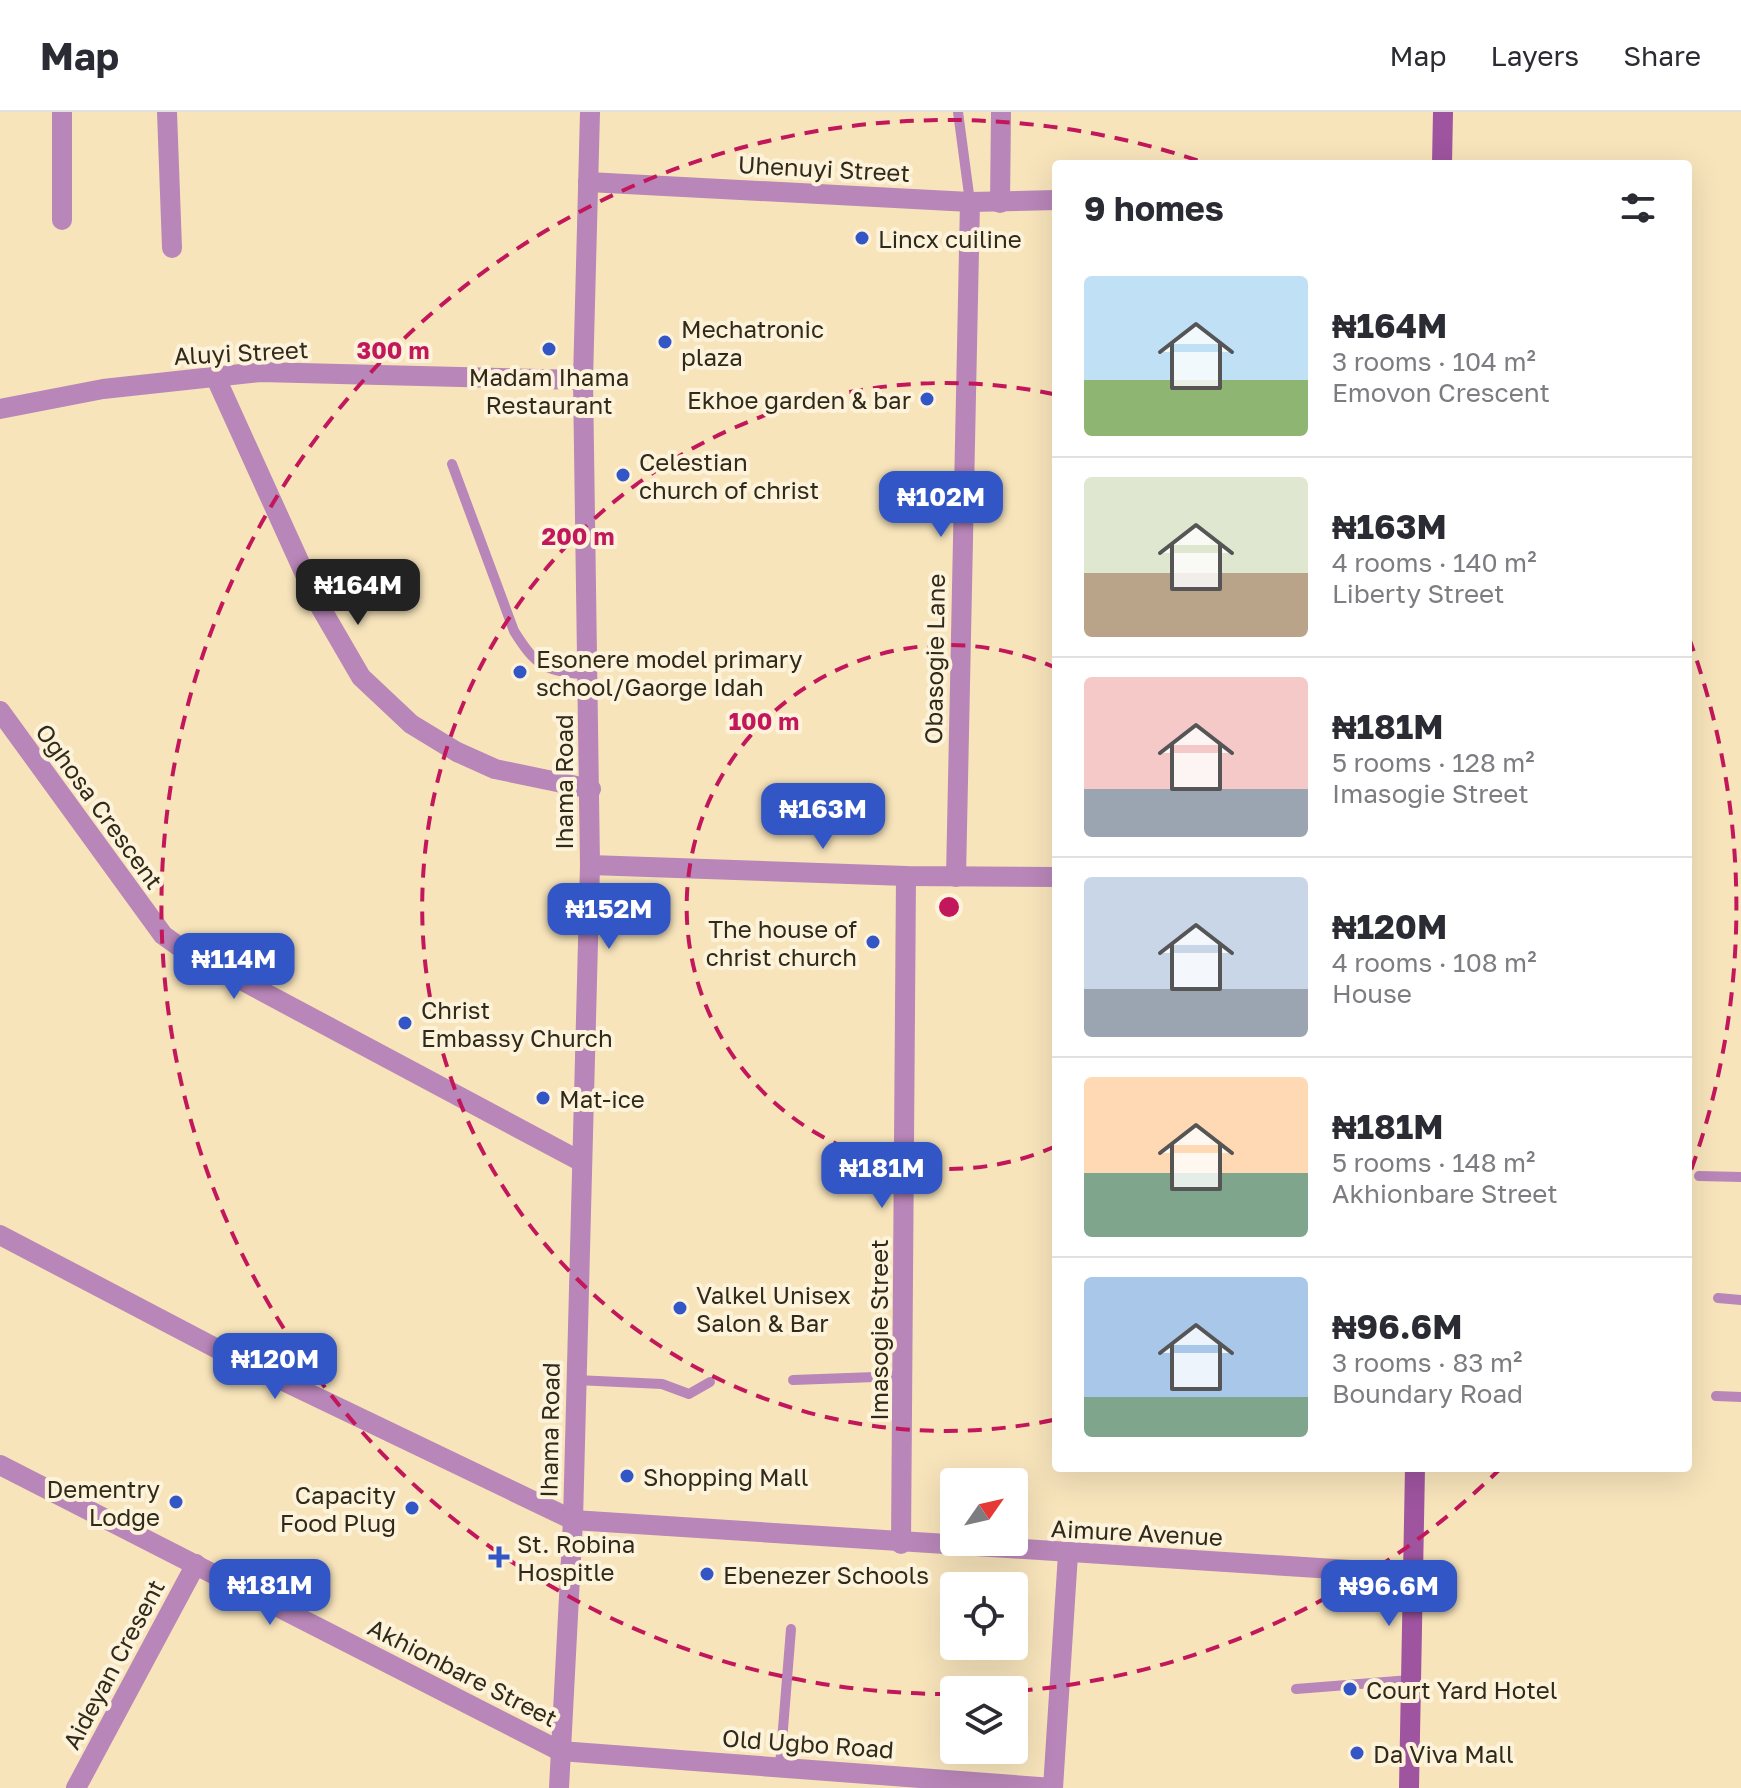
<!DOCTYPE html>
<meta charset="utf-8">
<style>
body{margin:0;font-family:"Golos Text",sans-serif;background:#f7f7f7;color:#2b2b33;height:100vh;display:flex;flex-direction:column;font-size:30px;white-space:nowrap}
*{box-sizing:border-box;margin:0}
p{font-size:26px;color:#7c7c81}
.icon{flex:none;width:44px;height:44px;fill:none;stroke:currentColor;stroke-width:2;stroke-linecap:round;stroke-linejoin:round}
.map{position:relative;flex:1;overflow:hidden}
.drawer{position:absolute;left:1052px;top:48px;width:640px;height:1312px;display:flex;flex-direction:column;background:#fff;border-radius:8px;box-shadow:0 8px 32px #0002}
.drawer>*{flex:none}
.needle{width:52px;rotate:56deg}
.fabs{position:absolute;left:940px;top:1356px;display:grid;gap:16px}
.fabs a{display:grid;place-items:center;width:88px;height:88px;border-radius:8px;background:#fff;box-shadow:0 8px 32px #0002;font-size:40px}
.price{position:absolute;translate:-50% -68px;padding:0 18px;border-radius:16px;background:#3356c6;color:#fff;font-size:26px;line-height:52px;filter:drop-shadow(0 2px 4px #0008)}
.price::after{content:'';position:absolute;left:50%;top:48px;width:24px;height:18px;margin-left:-12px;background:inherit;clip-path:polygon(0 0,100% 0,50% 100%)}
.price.on{background:#222;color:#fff}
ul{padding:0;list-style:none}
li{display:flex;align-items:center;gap:24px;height:200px;padding:0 32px}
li+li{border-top:2px solid #e1e1e2}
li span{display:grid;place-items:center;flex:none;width:224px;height:160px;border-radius:8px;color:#555}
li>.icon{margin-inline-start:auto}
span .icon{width:96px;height:96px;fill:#fffc;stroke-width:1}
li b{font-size:34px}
h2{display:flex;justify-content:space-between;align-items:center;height:96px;padding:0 32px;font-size:34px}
header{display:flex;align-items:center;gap:48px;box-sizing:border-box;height:112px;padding:0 40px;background:#fff;border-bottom:2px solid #e1e1e2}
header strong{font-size:38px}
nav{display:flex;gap:44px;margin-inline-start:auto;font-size:28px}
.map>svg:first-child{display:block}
</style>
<header>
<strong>Map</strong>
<nav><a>Map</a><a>Layers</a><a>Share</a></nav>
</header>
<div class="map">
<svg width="1741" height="1676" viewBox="0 0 1741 1676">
<rect width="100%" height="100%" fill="#f7e4bb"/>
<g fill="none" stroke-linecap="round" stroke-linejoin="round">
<g stroke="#b886b8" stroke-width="10">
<path d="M958 0 970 90"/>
<path d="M452 352 514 519C537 556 546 559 589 563"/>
<path d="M1699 1064 1741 1065"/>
<path d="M1718 1186 1741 1188"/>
<path d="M576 1268 662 1272 689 1282 710 1270"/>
<path d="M793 1268 903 1264"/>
<path d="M1716 1284 1741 1285"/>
<path d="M1296 1577 1410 1568"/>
<path d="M780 1654 791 1517"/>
</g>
<g stroke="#b886b8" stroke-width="20">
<path d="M62 0V108"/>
<path d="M167 0 172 136"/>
<path d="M588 70 970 90 1056 88"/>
<path d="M1000 91 1001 0"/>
<path d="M215 264 318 491 361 565 411 612 457 640 495 657 591 677"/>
<path d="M0 297 103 277 260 260 583 268"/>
<path d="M0 599 163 823 181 836 580 1049"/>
<path d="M590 753 906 764 1056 765"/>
<path d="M956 765 970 90"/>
<path d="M0 1123 229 1243 573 1408 1412 1462"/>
<path d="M0 1353 560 1639 1053 1676"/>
<path d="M901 1432 906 764"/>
<path d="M76 1676 196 1452"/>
<path d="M559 1676 573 1408 590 753 583 268 590 0"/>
<path d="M1053 1676 1068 1442"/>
</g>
<g stroke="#9e549f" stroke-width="20">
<path d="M1442 52 1443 0"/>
<path d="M1409 1676 1415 1356"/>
</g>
</g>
<g fill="none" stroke="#c2185b" stroke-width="4" stroke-dasharray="14 10">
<path d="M1056 1034A262 262 0 1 1 1056 556"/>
<path d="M1053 1308A524 524 0 1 1 1053 282"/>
<path d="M1501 1356A787 787 0 0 1 1018 1579M949 1582A787 787 0 1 1 1205 51M1689 526A787 787 0 0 1 1689 1064"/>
</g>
<g fill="#3356c6" stroke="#fdf2da" stroke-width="3">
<circle cx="862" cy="126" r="8"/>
<circle cx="665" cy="230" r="8"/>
<circle cx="549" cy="237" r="8"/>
<circle cx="927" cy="287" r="8"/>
<circle cx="623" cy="363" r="8"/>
<circle cx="520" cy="560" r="8"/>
<circle cx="873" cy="830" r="8"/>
<circle cx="405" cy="911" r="8"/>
<circle cx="543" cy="986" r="8"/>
<circle cx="680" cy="1196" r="8"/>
<circle cx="627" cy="1364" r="8"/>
<circle cx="176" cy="1390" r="8"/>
<circle cx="412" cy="1396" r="8"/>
<path d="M495 1433h8v8h8v8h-8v8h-8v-8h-8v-8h8z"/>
<circle cx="707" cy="1462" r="8"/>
<circle cx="1350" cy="1577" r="8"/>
<circle cx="1357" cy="1641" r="8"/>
</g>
<g text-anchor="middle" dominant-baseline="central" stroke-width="8" stroke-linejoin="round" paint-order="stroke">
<g font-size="24" fill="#312a1a" stroke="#fdf2da">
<text transform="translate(824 56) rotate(3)">Uhenuyi Street</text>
<text transform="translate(241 240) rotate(-3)">Aluyi Street</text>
<text transform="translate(934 547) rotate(-89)">Obasogie Lane</text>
<text transform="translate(563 670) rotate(-90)">Ihama Road</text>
<text transform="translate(100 694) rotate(54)">Oghosa Crescent</text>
<text transform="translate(878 1218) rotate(-90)">Imasogie Street</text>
<text transform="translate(549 1318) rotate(-89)">Ihama Road</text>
<text transform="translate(1137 1420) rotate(3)">Aimure Avenue</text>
<text transform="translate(113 1552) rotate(-62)">Aideyan Cresent</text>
<text transform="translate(463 1560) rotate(27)">Akhionbare Street</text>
<text transform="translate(808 1631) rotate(4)">Old Ugbo Road</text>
</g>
<g font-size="24" fill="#312a1a" stroke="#fdf2da" text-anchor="start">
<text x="878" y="126">Lincx cuiline</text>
<text x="681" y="216">Mechatronic<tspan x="681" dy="28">plaza</tspan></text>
<text x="549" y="264" text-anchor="middle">Madam Ihama<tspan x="549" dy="28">Restaurant</tspan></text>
<text x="911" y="287" text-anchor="end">Ekhoe garden &amp; bar</text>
<text x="639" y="349">Celestian<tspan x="639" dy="28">church of christ</tspan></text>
<text x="536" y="546">Esonere model primary<tspan x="536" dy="28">school/Gaorge Idah</tspan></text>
<text x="857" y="816" text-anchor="end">The house of<tspan x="857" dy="28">christ church</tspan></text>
<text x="421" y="897">Christ<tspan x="421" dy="28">Embassy Church</tspan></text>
<text x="559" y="986">Mat-ice</text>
<text x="696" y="1182">Valkel Unisex<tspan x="696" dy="28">Salon &amp; Bar</tspan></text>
<text x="643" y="1364">Shopping Mall</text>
<text x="160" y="1376" text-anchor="end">Dementry<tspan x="160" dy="28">Lodge</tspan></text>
<text x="396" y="1382" text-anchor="end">Capacity<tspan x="396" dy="28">Food Plug</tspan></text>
<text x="517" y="1431">St. Robina<tspan x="517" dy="28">Hospitle</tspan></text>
<text x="723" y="1462">Ebenezer Schools</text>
<text x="1366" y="1577">Court Yard Hotel</text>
<text x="1373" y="1641">Da Viva Mall</text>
</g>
</g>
<circle cx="949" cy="795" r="12" fill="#c2185b" stroke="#fdf2da" stroke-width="4"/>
<g font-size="24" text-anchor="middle" font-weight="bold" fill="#c2185b" stroke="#fdf2da" stroke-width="8" stroke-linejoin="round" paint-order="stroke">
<text x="393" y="247">300 m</text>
<text x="578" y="433">200 m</text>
<text x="764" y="618">100 m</text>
</g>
</svg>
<div class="fabs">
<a><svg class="needle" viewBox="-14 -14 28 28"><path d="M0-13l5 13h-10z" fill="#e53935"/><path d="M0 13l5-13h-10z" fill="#7c7c81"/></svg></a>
<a><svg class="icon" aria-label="locate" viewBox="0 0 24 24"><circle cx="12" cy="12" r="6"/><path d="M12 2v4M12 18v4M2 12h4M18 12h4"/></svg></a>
<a><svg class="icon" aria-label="layers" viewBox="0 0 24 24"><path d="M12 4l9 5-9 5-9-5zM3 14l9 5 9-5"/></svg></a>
</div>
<b class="price" style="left:941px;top:427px">₦102M</b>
<b class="price on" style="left:358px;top:515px">₦164M</b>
<b class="price" style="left:823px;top:739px">₦163M</b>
<b class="price" style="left:609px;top:839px">₦152M</b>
<b class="price" style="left:234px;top:889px">₦114M</b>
<b class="price" style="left:882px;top:1098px">₦181M</b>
<b class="price" style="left:275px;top:1289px">₦120M</b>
<b class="price" style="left:270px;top:1515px">₦181M</b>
<b class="price" style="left:1389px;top:1516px">₦96.6M</b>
<section class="drawer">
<h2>9 homes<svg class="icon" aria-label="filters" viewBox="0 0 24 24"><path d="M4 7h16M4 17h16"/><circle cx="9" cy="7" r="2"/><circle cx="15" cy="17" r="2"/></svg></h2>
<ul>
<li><span style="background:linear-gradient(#bfe0f5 65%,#8fb573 0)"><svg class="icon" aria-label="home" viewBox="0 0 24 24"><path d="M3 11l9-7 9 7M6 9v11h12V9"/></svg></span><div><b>₦164M</b><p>3 rooms · 104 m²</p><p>Emovon Crescent</p></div></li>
<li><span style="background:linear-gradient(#dfe7d0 60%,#b9a48a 0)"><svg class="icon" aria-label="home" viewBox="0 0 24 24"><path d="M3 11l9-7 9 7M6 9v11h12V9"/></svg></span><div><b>₦163M</b><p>4 rooms · 140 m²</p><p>Liberty Street</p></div></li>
<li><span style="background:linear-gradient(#f6c9c9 70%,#9aa5b1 0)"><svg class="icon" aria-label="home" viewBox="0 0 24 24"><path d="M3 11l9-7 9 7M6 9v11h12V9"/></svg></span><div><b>₦181M</b><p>5 rooms · 128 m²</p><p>Imasogie Street</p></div></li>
<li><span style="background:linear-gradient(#c9d6e8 70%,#9aa5b1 0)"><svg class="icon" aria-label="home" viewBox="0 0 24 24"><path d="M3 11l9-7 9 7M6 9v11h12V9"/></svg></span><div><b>₦120M</b><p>4 rooms · 108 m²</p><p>House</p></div></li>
<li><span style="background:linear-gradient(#ffd9b3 60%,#7fa58c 0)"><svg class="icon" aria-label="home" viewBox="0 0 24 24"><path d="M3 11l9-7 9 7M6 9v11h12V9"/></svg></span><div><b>₦181M</b><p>5 rooms · 148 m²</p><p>Akhionbare Street</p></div></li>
<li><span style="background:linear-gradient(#a9c7e8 75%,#7fa58c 0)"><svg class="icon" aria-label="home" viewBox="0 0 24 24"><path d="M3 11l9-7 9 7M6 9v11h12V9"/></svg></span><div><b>₦96.6M</b><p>3 rooms · 83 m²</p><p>Boundary Road</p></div></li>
</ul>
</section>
</div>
